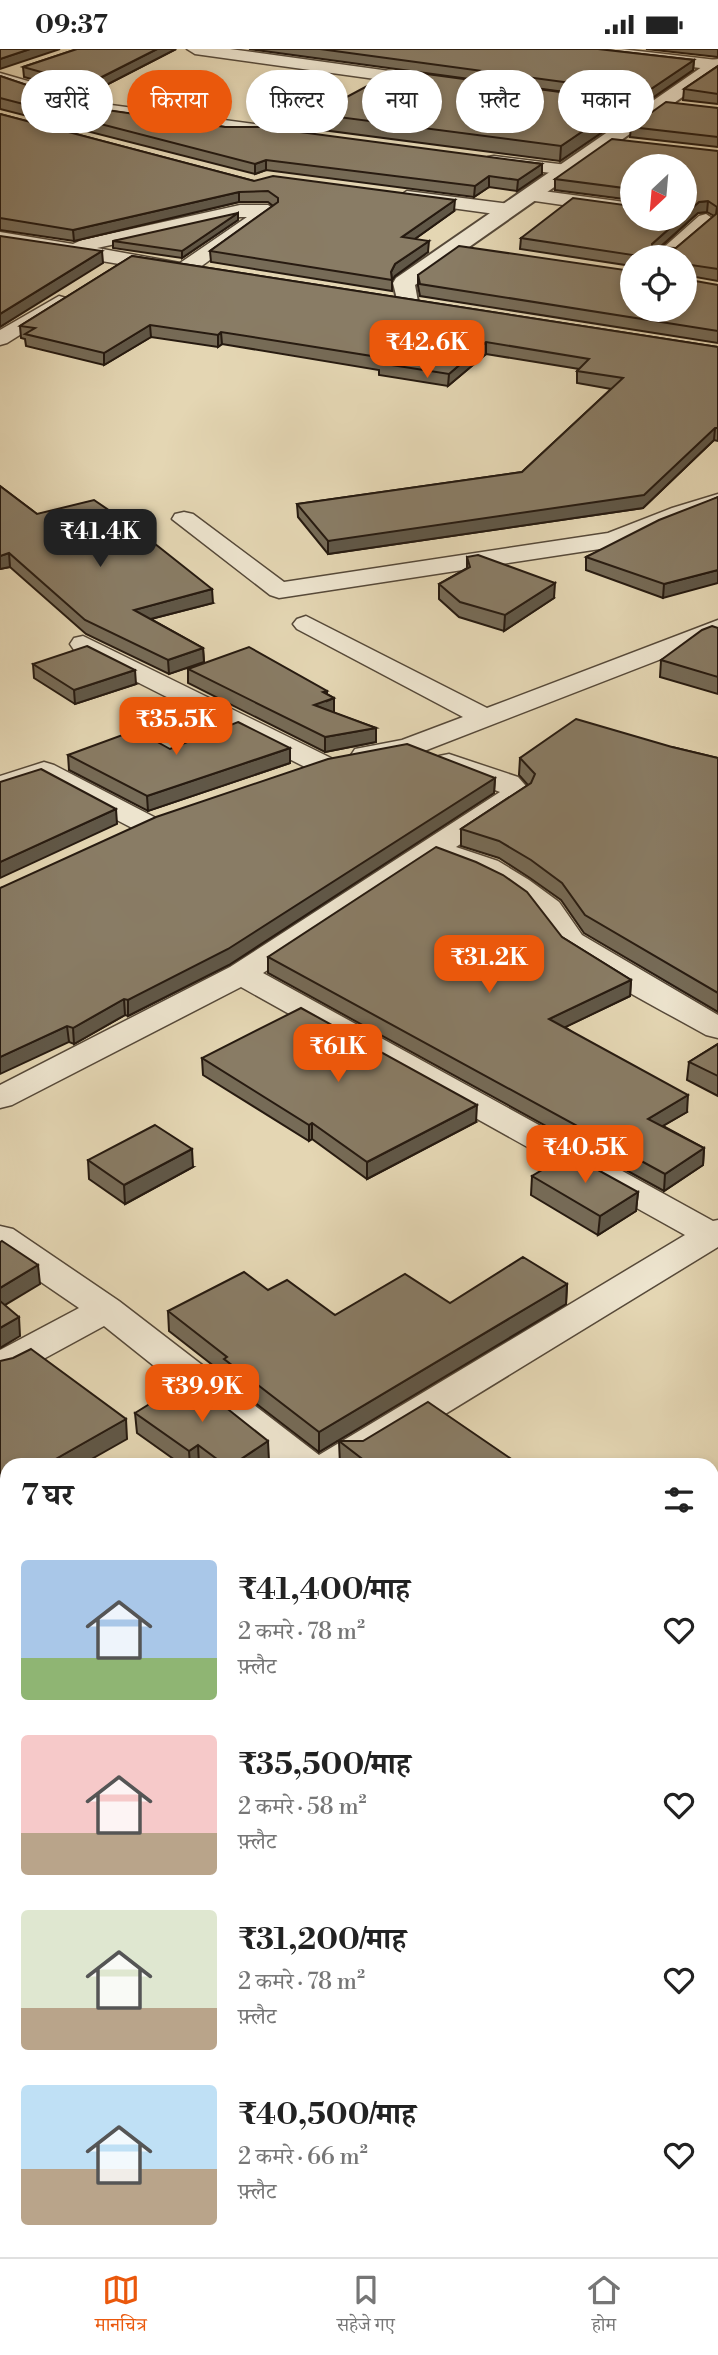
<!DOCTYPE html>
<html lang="hi">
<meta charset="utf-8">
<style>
body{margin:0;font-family:"Libre Bodoni","Noto Serif Devanagari",serif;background:#f2f2f2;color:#222;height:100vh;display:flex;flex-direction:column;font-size:26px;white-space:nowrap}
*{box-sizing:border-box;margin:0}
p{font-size:23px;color:#767676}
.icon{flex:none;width:38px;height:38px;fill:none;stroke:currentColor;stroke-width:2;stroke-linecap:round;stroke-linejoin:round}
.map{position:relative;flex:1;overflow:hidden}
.drawer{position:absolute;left:0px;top:1409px;width:719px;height:800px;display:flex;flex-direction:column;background:#fff;border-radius:21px 21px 0 0;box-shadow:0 4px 10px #0003}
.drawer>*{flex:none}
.top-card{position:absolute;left:21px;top:21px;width:677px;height:63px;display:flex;gap:14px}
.needle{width:46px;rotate:206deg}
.fabs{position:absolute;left:620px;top:105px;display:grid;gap:14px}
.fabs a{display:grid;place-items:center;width:77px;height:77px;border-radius:50%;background:#fff;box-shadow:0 4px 10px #0003;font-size:35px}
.price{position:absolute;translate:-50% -60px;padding:0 16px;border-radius:14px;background:#ea580c;color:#fff;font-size:23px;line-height:46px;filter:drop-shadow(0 2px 4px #0008)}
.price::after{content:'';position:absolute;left:50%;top:42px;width:21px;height:16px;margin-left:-10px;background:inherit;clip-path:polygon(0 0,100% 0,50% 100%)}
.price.active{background:#222;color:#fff}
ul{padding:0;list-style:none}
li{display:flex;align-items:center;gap:21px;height:175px;padding:0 21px}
li span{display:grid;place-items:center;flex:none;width:196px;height:140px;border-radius:7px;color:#555}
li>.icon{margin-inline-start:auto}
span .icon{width:84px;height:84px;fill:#fffc;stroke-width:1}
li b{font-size:30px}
h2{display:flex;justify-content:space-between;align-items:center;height:84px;padding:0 21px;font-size:30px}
.pill{padding:0 24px;border-radius:32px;background:#fff;box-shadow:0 4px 10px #0003;font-size:24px;line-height:63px}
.pill.active{background:#ea580c;color:#fff}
.status{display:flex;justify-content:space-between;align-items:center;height:49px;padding:0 35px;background:#fff;direction:ltr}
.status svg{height:19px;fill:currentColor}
.tabs{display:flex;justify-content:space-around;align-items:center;height:98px;border-top:2px solid #e0e0e0;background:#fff;font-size:19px;color:#767676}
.tabs a{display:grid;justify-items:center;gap:4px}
.tabs .active{color:#ea580c}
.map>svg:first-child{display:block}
</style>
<div class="status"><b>09:37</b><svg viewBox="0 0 49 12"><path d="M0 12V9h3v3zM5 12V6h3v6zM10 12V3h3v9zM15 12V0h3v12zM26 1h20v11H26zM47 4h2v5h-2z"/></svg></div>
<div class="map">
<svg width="718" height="2208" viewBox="0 0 718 2208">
<rect width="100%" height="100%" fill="#e4d6b3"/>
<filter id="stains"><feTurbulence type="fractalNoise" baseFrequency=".00286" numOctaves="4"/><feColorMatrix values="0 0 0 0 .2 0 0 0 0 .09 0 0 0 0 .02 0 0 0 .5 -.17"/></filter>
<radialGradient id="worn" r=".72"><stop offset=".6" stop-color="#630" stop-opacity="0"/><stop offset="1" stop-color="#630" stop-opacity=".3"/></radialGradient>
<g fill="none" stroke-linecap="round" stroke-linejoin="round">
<g stroke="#564939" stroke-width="3">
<g id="minor">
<path d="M187 0H230L433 28 441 33 433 38 195 5Z"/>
<path d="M571 0H621L717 11 718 21 579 5Z"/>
<path d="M0 24 66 43 81 52 285 79 294 84 285 89 77 62 54 51 0 34Z"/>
<path d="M579 48 652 58 661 63 652 68 573 57 571 53Z"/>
<path d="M494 107 567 116 576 121 567 126 488 116 485 112 488 108Z"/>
<path d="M528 140 632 154V166L521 150 519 146Z"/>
<path d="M407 142 510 155 519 161 510 167 400 152 398 148Z"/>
<path d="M240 156H268L277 162 192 224 185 226 0 195V183L73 195 82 191ZM240 168H247L180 214 97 199Z"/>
<path d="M706 165 715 171 713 175 674 208H653L699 167Z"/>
<path d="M59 247 66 249 69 253 66 257 7 294 0 296V281Z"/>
<path d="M718 445V460L613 498 279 549 270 546 172 470 175 465 184 463 193 465 284 533 608 484 672 459Z"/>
<path d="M306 567 487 659 718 571V588L419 704 365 714 355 712 351 706 355 700 402 691 463 668 297 580 293 575 297 570Z"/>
<path d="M83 587 331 709 335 715 331 721 321 723 311 721 74 601 70 595 74 589Z"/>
<path d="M449 705 518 728 532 744 528 750 456 798 498 812 529 831 559 853 582 886 718 966V989L706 986C658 959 608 934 563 902 552 894 547 878 538 867 512 838 472 823 436 811L263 924 713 1172 718 1171V1198L362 1416H278L104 1277 14 1326 0 1330V1301L79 1259 0 1205V1177L13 1180 119 1252 319 1406 685 1186 241 938 12 1056 0 1059V1036L230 918 500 743 439 719 435 713 439 707Z"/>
<path d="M44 713 54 716 156 769 161 775 156 781 146 784 136 781 42 732 0 746V727Z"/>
<path d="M718 1531V1564L712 1565V1532Z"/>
<path d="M7 1587V1621L0 1623V1589Z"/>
<path d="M712 1627 718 1628V1663L712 1662Z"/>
<path d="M7 1796V1835L0 1838V1799Z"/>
<path d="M712 2031 718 2033V2080L712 2078Z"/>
<path d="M7 2051V2098L0 2100V2053Z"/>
</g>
</g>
<g stroke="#564939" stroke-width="4">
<path id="tertiary" d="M718 10V23L415 236 418 253 415 258H399L393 234 396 229 712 11Z"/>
</g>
<use href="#minor" fill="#ede4ce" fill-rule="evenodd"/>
<use href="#tertiary" fill="#ede4ce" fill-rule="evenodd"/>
</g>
<g fill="#766b57" stroke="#261a10" stroke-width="2" fill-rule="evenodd">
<path d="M77 0H176L81 49 67 40 24 28 23 18Z"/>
<path d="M249 0H598L694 11 693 21 645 54Z"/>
<path d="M646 0H718V8Z"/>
<path d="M718 17V55L683 51 684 40Z"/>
<path d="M0 27 62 48V55L225 78 542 115V125L517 142 489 138 474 148 266 121 255 125 0 60Z"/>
<path d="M718 59V98L630 88 631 78Z"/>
<path d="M0 65 254 132 454 162 415 190 428 203 395 227 392 231V242L211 213 210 202 273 157 268 153H239L74 192 0 181Z"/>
<path d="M315 65 626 67 560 112 315 80Z"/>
<path d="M718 102V232L684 226V208H632V217L520 200 521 189 684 170 632 117V151L555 141V130ZM707 163 714 167 676 199H660L698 164Z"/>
<path d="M238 171 182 209 113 199V192Z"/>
<path d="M132 207 718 298V392L714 391 643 459 328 505 298 468 297 455 522 423 611 340 577 334V322L579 320 486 305 448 337 379 326V321L222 295 218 298 151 288 104 316 26 297 25 290 21 289 20 277Z"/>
<path d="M418 226 718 236V294L420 247 418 237Z"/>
<path d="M0 437 37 465 213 554 151 570 203 599 204 613 169 625 86 585 10 518 0 520Z"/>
<path d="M718 448 663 549 586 521V508Z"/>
<path d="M467 508 554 549 504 582 459 568 439 550V535L467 519Z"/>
<path d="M718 579V645L660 628 661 611Z"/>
<path d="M33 615 136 635 75 655 34 629Z"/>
<path d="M188 620 327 642V645L334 649V664L376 679V693L325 703 188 634Z"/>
<path d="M672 698 718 709V963L584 884 561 851 530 829 499 809 461 797V780L528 736 519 726 520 709Z"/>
<path d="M290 699V714L148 762 69 721 68 706 170 700Z"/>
<path d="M495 729 494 744 229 916 128 967 125 966 74 995 69 993 0 839Z"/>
<path d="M562 888 631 931 630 947 565 978 687 1063 663 1077 704 1099 703 1116 664 1142 268 924V908Z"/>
<path d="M718 995V1047L687 1031 689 1013Z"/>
<path d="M202 1009 476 1073 367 1130 312 1090 309 1092 203 1026Z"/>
<path d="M88 1111 193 1118 125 1155 89 1130Z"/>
<path d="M532 1127 638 1143 636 1162 598 1186 531 1146Z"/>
<path d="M567 1235 566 1255 319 1403 224 1330V1325L169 1282 168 1262 268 1241 335 1266 450 1254Z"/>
<path d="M135 1364 269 1412 263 1416H182L137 1384Z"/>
<path d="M339 1392 520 1416H340Z"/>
<path d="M7 1685V1771L0 1764V1689Z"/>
</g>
<g fill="#605747" stroke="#261a10" stroke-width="2">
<path d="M30 0H60L0 20V10Z"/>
<path d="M157 0H176L81 49 80 39Z"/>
<path d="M694 11 693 21 645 54V44Z"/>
<path d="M62 48 63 58 52 64 51 53Z"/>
<path d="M627 52 626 67 560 112 561 97Z"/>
<path d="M266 111V121L255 125V115Z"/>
<path d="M542 115V125L517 142 518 131Z"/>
<path d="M489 127V138L474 148 475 137Z"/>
<path d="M239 143V153L74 192 73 181Z"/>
<path d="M455 151 454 162 402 199V188Z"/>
<path d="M708 152 707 163 698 164 651 206 652 195 680 170H684V166L699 153Z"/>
<path d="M238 164V171L182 209V202Z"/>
<path d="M429 192 428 203 395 227 392 231 391 223 395 215Z"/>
<path d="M102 202 103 214 0 278V265Z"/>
<path d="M150 276 151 288 104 316V304Z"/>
<path d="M221 283 222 295 218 298V286Z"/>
<path d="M486 293V305L448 337 449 325Z"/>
<path d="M715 379 714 391 643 459 328 505V492Z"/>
<path d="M9 504 10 518 0 520V507Z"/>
<path d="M718 521V534L663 549 664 535Z"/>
<path d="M555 534 554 549 504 582 505 566Z"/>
<path d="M212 540 213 554 135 574 134 561Z"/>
<path d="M203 599 204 613 169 625 168 611Z"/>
<path d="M135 621 136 635 75 655 74 641Z"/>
<path d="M327 642V652L334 649V664L314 656 323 643Z"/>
<path d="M376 679V693L325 703V688Z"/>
<path d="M290 699V714L148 762 147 747Z"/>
<path d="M495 729 494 744 229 916 128 967V951Z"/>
<path d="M116 760 117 775 0 829V813Z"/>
<path d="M631 931 630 947 549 986V970Z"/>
<path d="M124 950 125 966 74 995 73 979Z"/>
<path d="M67 977 69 993 0 1025V1008Z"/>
<path d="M688 1046 687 1063 647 1086 648 1070Z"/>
<path d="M477 1056 476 1073 367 1130V1113Z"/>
<path d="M312 1074V1090L309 1092V1076Z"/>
<path d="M704 1099 703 1116 664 1142 665 1125Z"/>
<path d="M192 1100 193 1118 125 1155 124 1136Z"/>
<path d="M638 1143 636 1162 598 1186 600 1167Z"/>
<path d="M38 1216 40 1235 0 1259V1239Z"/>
<path d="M567 1235 566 1255 319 1403V1383Z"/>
<path d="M19 1268 20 1287 0 1299V1279Z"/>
<path d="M126 1370 127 1390 81 1416H45Z"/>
<path d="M268 1392 269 1412 263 1416H232Z"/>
<path d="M198 1396 199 1416H190L189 1402Z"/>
<path d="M7 1437V1458L0 1462V1441Z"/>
<path d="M0 1549 2 1567 0 1568Z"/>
</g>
<g fill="#897c65" stroke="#261a10" stroke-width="2">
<path d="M0 0H30L0 10Z"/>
<path d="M77 0H157L80 39 66 30 23 18Z"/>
<path d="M320 0H598L694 11 645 44Z"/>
<path d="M718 17V45L684 40Z"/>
<path d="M397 21 627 52 561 97 315 65Z"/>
<path d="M0 27 62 48 51 53 225 78H262L542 115 518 131 489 127 475 137 266 111 255 115 0 49Z"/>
<path d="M666 53 718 59V88L631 78Z"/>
<path d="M0 65 254 132 273 127 455 151 402 188 429 192 395 215 391 223 392 231 210 202 278 153V149L268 142 239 143 73 181 0 169Z"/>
<path d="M612 90 718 102V220L684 215V208H633V206L521 189 573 149 632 157V170H680L652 195V198L676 199 716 165 717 158 708 152 699 153 684 166V117H632V140L555 130Z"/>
<path d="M238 164 182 202 113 192Z"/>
<path d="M0 187 102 202 0 265Z"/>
<path d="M459 197 632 222V261H684V230L718 236V282L420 235 418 226Z"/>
<path d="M132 207 718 298V379H715L644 446 328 492 297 455 522 423 623 329 577 322 589 310 486 293 449 325 379 314 384 309 221 283 218 286 150 276 104 304 25 285 35 279 20 277Z"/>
<path d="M0 437 37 465 94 451 135 479 212 540 134 561 203 599 168 611 85 571 9 504 0 507Z"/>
<path d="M718 448V521L664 535 586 508 659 471Z"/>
<path d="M478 506 555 534 505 566 460 553 439 535 470 518 467 508Z"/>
<path d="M712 577 718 579V628L661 611 702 581Z"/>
<path d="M87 597 135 621 74 641 33 615Z"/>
<path d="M249 598 327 642 323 643 334 649 314 656 376 679 325 688 188 620Z"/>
<path d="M576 670 672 698 718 709V944L585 866 562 834 531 811 499 792 461 780 531 734 535 725 520 709Z"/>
<path d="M238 673 290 699 147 747 68 706 136 681 170 700Z"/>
<path d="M407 695 495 729 228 900 128 951 124 950 73 979 67 977 0 1008V839L156 768 328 710Z"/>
<path d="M41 720 116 760 0 813V733Z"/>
<path d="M436 798 476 813 503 826 527 843 562 888 631 931 549 970 688 1046 648 1070 704 1099 665 1125 268 908Z"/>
<path d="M301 959 477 1056 367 1113 312 1074 309 1076 202 1009Z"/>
<path d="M718 995V1027L689 1013Z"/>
<path d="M155 1076 192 1100 124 1136 88 1111Z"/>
<path d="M569 1105 638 1143 600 1167 532 1127Z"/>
<path d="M2 1192 38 1216 0 1239V1193Z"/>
<path d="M523 1208 567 1235 319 1383 224 1310 227 1308 168 1262 244 1223 268 1241 287 1231 335 1266 405 1225 450 1254Z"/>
<path d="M0 1252 19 1268 0 1279Z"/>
<path d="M31 1300 126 1370 45 1416H7V1437L0 1441V1312L13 1309Z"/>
<path d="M190 1330 268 1392 232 1416H225L198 1396 189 1402 135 1364Z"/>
<path d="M428 1353 520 1416H351L361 1409 339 1392H363Z"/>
<path d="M7 1685V1753L0 1745V1689Z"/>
<path d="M0 2187 7 2195V2202H13L18 2208H0Z"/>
<path d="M469 2202H526L533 2208H461Z"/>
</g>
<rect width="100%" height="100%" filter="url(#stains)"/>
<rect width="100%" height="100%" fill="url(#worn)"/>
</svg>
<div class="fabs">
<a><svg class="needle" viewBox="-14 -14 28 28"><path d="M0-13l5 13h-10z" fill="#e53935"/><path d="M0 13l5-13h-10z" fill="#767676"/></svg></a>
<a><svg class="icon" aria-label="locate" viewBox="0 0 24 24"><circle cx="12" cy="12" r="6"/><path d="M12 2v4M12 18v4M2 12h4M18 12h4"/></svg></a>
</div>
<b class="price" style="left:427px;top:331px">₹42.6K</b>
<b class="price active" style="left:100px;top:520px">₹41.4K</b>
<b class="price" style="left:176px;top:708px">₹35.5K</b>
<b class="price" style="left:489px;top:946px">₹31.2K</b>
<b class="price" style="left:338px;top:1035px">₹61K</b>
<b class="price" style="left:585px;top:1136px">₹40.5K</b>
<b class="price" style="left:202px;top:1375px">₹39.9K</b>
<div class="top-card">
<a class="pill">खरीदें</a>
<a class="pill active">किराया</a>
<a class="pill">फ़िल्टर</a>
<a class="pill">नया</a>
<a class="pill">फ़्लैट</a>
<a class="pill">मकान</a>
</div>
<section class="drawer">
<h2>7 घर<svg class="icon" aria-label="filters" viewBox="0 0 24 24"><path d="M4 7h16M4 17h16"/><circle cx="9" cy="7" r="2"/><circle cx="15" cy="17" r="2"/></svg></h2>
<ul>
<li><span style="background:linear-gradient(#a9c7e8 70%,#8fb573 0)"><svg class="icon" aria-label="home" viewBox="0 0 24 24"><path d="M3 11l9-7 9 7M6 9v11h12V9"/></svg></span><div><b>₹41,400/माह</b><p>2 कमरे · 78 m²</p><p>फ़्लैट</p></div><svg class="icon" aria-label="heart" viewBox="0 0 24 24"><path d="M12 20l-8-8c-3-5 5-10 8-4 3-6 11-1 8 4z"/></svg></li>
<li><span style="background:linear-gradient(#f6c9c9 70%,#b9a48a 0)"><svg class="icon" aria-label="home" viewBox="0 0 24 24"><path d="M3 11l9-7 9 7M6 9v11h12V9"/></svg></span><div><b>₹35,500/माह</b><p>2 कमरे · 58 m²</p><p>फ़्लैट</p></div><svg class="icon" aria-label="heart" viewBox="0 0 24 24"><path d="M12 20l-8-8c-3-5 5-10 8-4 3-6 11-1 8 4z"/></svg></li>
<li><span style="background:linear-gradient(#dfe7d0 70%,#b9a48a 0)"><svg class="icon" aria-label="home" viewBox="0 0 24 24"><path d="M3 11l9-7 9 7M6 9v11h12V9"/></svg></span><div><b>₹31,200/माह</b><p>2 कमरे · 78 m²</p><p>फ़्लैट</p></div><svg class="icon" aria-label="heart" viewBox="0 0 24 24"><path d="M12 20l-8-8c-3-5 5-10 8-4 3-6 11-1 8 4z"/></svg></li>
<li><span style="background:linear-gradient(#bfe0f5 60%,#b9a48a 0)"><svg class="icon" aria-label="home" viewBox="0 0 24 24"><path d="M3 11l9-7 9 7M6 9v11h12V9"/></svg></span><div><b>₹40,500/माह</b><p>2 कमरे · 66 m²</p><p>फ़्लैट</p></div><svg class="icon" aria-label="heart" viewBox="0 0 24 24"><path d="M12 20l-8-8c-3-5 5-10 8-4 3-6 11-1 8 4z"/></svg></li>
</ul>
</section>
</div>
<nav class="tabs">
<a class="active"><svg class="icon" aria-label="map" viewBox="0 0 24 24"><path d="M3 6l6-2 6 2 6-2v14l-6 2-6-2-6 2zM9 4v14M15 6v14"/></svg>मानचित्र</a>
<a><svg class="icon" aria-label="saved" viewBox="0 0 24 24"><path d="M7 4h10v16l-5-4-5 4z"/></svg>सहेजे गए</a>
<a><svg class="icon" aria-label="home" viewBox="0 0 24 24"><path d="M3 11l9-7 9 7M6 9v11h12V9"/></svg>होम</a>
</nav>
